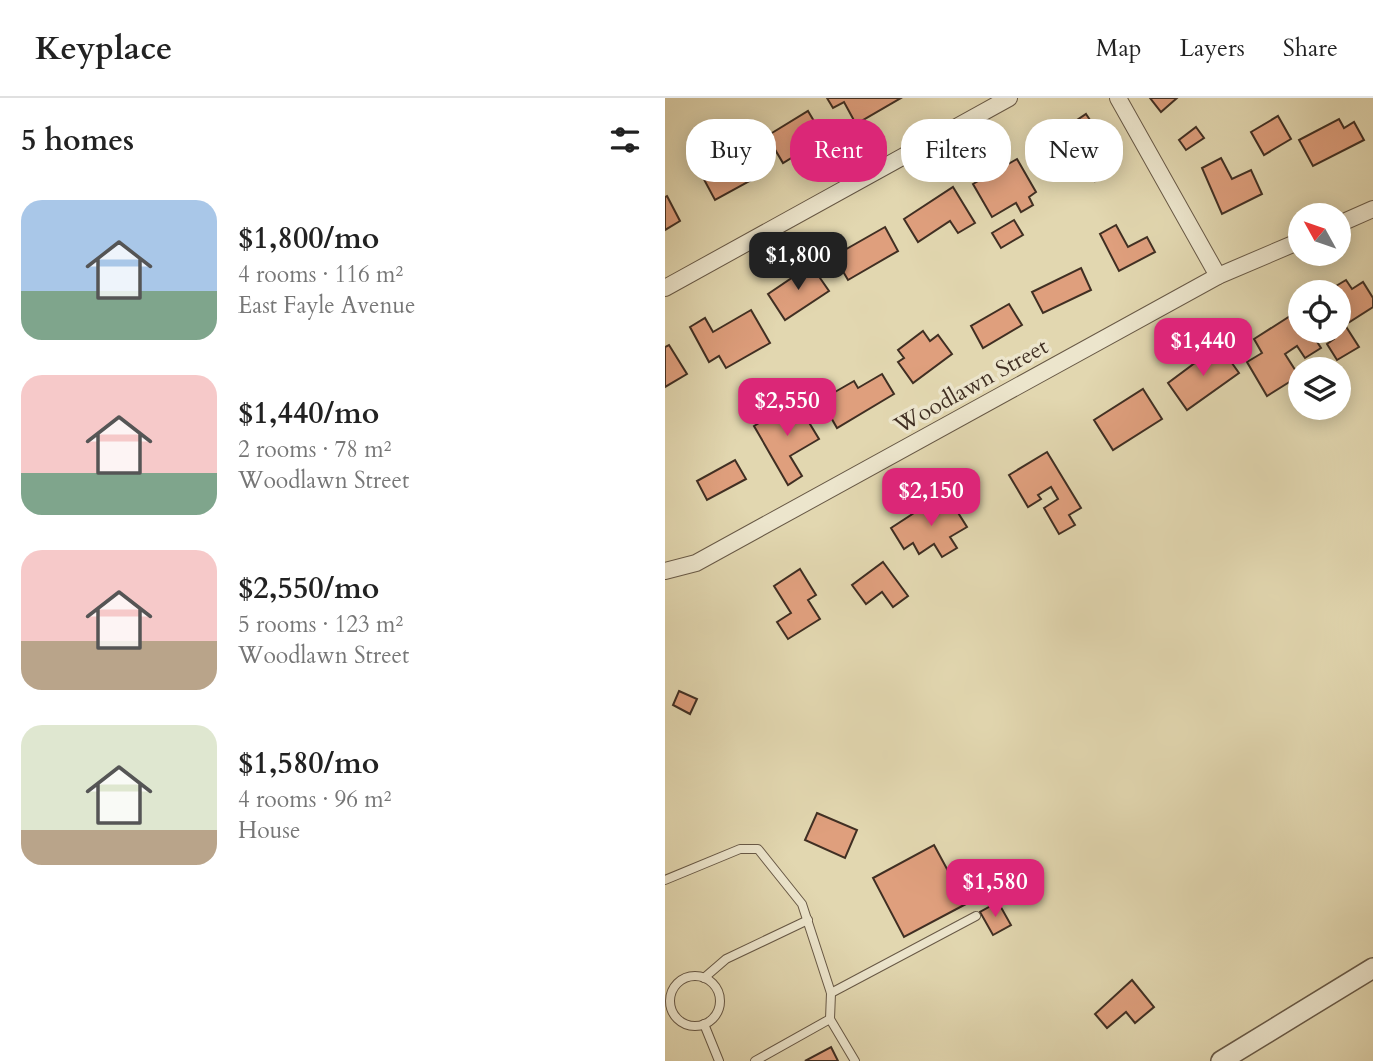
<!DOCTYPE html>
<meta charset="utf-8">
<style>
body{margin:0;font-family:Cardo,serif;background:#f2f2f2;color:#222;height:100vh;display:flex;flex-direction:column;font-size:26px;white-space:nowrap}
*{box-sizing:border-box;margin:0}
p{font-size:23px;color:#767676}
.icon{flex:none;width:38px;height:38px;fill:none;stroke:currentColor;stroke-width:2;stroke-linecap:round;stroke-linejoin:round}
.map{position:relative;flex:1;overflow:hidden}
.drawer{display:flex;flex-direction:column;background:#fff;width:665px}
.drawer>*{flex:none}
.guide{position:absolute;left:21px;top:21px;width:581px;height:63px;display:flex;gap:14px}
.needle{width:46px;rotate:310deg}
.buttons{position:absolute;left:623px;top:105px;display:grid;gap:14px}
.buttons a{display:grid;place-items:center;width:63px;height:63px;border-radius:50%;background:#fff;box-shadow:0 4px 18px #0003;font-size:35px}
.price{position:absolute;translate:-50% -60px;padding:0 16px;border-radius:14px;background:#db2777;color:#fff;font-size:23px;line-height:46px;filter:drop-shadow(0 2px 4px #0008)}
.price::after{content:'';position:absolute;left:50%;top:42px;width:21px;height:16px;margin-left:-10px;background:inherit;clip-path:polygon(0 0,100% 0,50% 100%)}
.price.selected{background:#222;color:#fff}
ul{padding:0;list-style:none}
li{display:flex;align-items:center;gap:21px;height:175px;padding:0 21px}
li span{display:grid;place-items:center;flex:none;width:196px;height:140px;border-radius:21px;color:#555}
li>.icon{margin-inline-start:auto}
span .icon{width:84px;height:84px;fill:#fffc;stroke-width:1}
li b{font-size:30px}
h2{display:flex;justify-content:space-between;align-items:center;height:84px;padding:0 21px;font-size:30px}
.tag{padding:0 24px;border-radius:28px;background:#fff;box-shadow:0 4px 18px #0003;font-size:24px;line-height:63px}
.tag.selected{background:#db2777;color:#fff}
header{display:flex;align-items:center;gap:42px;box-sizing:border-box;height:98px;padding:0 35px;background:#fff;border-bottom:2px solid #e0e0e0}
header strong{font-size:33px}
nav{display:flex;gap:38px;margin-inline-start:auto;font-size:24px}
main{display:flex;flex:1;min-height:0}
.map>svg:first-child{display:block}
</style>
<header>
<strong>Keyplace</strong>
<nav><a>Map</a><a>Layers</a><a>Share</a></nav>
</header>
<main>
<section class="drawer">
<h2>5 homes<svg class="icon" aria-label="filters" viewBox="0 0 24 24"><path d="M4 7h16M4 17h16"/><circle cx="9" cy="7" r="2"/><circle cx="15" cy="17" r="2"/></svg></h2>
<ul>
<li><span style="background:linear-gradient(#a9c7e8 65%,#7fa58c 0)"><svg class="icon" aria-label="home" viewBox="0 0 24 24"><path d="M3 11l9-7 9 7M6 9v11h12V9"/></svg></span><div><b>$1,800/mo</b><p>4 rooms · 116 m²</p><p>East Fayle Avenue</p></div></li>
<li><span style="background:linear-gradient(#f6c9c9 70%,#7fa58c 0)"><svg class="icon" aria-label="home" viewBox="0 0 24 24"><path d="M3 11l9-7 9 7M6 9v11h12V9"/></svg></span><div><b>$1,440/mo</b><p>2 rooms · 78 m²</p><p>Woodlawn Street</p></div></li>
<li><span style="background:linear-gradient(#f6c9c9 65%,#b9a48a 0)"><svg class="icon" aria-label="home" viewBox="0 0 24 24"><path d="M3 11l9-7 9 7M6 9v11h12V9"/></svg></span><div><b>$2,550/mo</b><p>5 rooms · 123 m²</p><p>Woodlawn Street</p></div></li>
<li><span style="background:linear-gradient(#dfe7d0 75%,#b9a48a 0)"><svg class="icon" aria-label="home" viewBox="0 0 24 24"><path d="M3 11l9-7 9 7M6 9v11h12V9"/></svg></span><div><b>$1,580/mo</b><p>4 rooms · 96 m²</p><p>House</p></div></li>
</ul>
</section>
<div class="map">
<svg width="708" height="963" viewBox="0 0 708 963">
<rect width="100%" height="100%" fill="#e2d7b0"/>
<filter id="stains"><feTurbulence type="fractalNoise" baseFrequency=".00286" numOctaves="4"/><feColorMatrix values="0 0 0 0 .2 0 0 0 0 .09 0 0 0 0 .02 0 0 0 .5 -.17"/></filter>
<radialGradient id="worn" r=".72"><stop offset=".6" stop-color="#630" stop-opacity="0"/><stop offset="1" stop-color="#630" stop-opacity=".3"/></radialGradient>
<g fill="#df9f7d" stroke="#402f23" stroke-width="2">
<path d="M162 0H236L191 26 179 4 168 10Z"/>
<path d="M485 0H512L496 14Z"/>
<path d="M143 13 159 40 118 65 102 38Z"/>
<path d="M421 16 429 28 421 34 435 55 439 52 450 69 430 83 410 53 392 66 378 45Z"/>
<path d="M613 18 626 41 599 57 586 34Z"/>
<path d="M674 21 679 30 689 24 699 42 648 68 634 42Z"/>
<path d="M531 29 539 40 521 52 514 42Z"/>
<path d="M86 47 101 74 50 102 35 74Z"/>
<path d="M556 60 567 81 586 72 597 96 557 116 537 70Z"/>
<path d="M352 61 371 94 364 99 368 107 356 114 351 105 327 119 308 86Z"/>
<path d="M288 89 310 125 293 135 285 123 253 144 239 121Z"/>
<path d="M2 98 15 123 0 132V99Z"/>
<path d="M349 122 358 137 336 150 327 135Z"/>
<path d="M451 127 463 149 482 139 490 154 454 173 435 136Z"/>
<path d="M220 129 233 153 183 182 169 158Z"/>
<path d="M146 167 164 193 120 222 103 196Z"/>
<path d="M416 170 426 192 378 215 367 194Z"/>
<path d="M681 182 687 191 698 184 708 200V209L680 227 694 249 672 262 662 246 669 241 664 233H674V194H661Z"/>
<path d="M344 206 357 227 318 250 306 228Z"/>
<path d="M86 212 105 245 61 270 54 258 44 264 25 229 40 220 48 234Z"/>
<path d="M633 213 635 233H645L656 250 640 260 632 248 620 256 634 278 602 298 582 264 597 255 589 241Z"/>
<path d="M258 233 265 243 273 237 287 256 248 285 233 264 239 260 233 252Z"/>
<path d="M4 247 22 276 0 289V249Z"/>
<path d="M554 247 574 275 522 312 503 285Z"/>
<path d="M217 276 229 296 172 330 156 302 189 283 193 290Z"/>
<path d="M478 291 497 321 448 352 429 322Z"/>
<path d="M131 303 154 341 125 358 137 378 123 387 89 328Z"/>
<path d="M382 354 416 410 404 417 410 427 394 436 379 410 393 401 386 389 373 397 376 401 363 409 344 377Z"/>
<path d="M70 362 81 381 42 402 32 383Z"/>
<path d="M272 400 277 407 285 402 302 429 285 439 292 450 277 459 269 446 254 456 248 445 239 451 226 430Z"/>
<path d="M218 464 243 498 228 509 217 494 201 506 187 487Z"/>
<path d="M135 471 151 497 143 502 155 521 123 541 112 524 126 515 109 488Z"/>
<path d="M14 593 32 601 25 616 8 607Z"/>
<path d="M152 715 192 732 180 760 140 742Z"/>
<path d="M269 747 301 806 239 839 208 780Z"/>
<path d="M333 804 346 827 328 837 315 814Z"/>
<path d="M467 882 489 909 470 925 461 914 442 930 430 916Z"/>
<path d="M166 949 173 963H140Z"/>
</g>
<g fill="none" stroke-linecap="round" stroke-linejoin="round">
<g stroke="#685946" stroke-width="10">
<g id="service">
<path d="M0 782 75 751H93L137 806 166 895 165 921 190 963"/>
<circle cx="30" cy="903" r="25"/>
<path d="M39 880 61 861 143 822"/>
<path d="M166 895 311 818"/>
<path d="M39 926 54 963"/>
<path d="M90 963 165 921"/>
</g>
</g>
<g stroke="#685946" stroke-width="18">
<g id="minor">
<path d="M453 0 553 178"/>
<path d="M674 126 708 111"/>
<path d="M0 190 344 0"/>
<path d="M0 473 31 465 553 178 635 143"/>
</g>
</g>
<g stroke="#685946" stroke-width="22">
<path id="tertiary" d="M556 963 708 870"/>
</g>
<use href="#service" stroke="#ece5cc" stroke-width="8"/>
<use href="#minor" stroke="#ece5cc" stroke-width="16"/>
<use href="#tertiary" stroke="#ece5cc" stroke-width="19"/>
</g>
<g text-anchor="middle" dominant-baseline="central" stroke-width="7" stroke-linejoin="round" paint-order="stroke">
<g font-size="23" fill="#402f23" stroke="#ece5cc">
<text transform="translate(306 288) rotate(-29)">Woodlawn Street</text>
</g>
</g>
<rect width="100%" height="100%" filter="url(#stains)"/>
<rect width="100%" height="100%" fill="url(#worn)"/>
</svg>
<div class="buttons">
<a><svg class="needle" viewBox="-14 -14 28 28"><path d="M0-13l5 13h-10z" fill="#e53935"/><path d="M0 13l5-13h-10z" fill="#767676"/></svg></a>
<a><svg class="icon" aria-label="locate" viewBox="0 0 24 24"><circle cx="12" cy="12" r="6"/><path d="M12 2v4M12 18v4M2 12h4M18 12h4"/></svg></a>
<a><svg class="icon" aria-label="layers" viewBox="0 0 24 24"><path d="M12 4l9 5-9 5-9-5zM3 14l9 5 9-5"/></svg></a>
</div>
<b class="price selected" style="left:133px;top:194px">$1,800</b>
<b class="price" style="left:538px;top:280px">$1,440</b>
<b class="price" style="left:122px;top:340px">$2,550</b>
<b class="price" style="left:266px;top:430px">$2,150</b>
<b class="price" style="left:330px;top:821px">$1,580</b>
<div class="guide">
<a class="tag">Buy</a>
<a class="tag selected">Rent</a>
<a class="tag">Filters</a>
<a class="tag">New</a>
</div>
</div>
</main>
